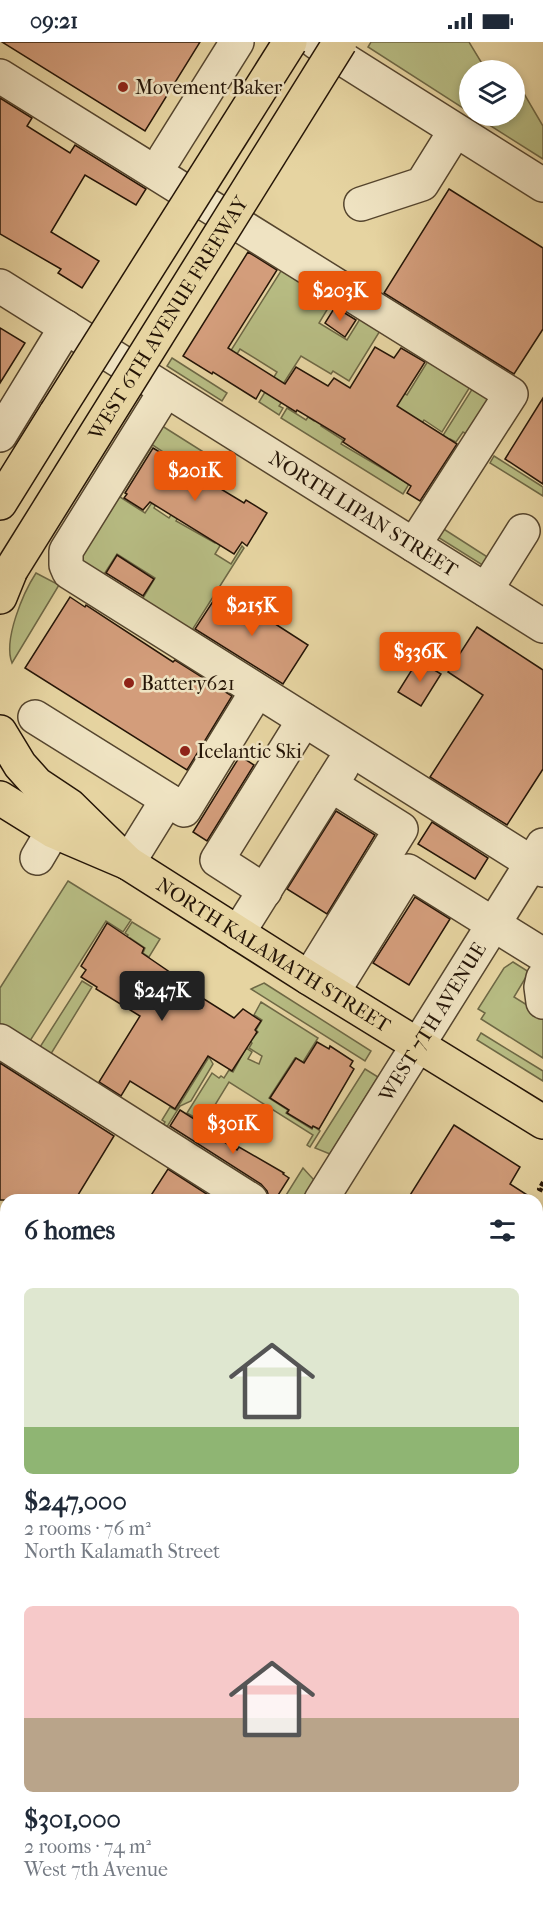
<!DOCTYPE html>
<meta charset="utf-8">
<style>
body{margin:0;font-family:"IM FELL French Canon",serif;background:#f6f6f7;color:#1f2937;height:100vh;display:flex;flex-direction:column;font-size:22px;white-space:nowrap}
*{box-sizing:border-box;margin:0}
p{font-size:20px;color:#747a83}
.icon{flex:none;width:33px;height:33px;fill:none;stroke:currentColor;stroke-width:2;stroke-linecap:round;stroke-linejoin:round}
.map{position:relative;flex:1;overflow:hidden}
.details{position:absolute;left:0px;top:1152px;width:543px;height:720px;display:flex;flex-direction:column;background:#fff;border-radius:18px 18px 0 0;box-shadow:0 3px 9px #0003}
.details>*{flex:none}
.buttons{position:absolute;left:459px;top:18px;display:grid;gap:12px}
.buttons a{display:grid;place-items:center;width:66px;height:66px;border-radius:50%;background:#fff;box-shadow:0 3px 9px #0003;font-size:30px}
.price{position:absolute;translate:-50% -51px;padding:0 14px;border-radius:6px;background:#ea580c;color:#fff;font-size:20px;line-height:39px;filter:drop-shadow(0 2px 3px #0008)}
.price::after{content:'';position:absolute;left:50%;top:36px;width:18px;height:14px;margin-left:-9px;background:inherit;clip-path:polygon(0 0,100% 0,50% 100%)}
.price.on{background:#222;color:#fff}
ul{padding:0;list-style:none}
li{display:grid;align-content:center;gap:12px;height:318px;padding:0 24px}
li span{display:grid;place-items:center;height:186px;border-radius:9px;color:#555}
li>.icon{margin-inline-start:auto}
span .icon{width:108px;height:108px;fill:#fffc;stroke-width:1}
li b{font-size:26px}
h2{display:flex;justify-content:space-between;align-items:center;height:72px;padding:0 24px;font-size:26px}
.status{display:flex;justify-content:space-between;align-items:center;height:42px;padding:0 30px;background:#fff;direction:ltr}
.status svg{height:16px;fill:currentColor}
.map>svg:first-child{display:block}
</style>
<div class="status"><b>09:21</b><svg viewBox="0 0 49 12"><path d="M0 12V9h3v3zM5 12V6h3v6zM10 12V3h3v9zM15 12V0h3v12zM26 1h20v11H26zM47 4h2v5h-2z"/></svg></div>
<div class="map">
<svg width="543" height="1872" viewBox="0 0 543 1872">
<rect width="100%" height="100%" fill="#e6d4a1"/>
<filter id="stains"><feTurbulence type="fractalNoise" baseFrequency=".00333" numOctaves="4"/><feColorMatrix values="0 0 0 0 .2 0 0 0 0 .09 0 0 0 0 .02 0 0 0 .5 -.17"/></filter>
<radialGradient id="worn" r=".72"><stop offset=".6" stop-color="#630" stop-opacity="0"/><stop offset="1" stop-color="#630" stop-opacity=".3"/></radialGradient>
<g fill="#b7bc83" stroke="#6e6845" stroke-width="1.5">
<path d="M371 0H469L486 28H470L469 70 368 5Z"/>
<path d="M523 50 543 84V117L475 74H514L515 55Z"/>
<path d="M286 221 336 253 319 281 347 298 363 272 383 284 349 339 333 329 331 332 301 314 276 353 283 358 279 364 283 366 279 373 259 360 277 330 240 307 224 333 218 329Z"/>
<path d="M431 314 473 340 442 390 424 378 419 386 393 369 381 337 407 353Z"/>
<path d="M172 316 227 351 222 359 167 324Z"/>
<path d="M476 341 497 354 472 395 463 390 456 400 450 397 432 426 425 422Z"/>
<path d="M287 366 306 378 308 375 314 379 316 375 323 379 321 384 343 398 341 402 409 442 403 452 281 376Z"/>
<path d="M159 382 232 428 221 445 201 432 197 438 176 420 177 419 148 400Z"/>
<path d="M147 401 152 404 120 455 145 471 155 456 158 458 154 466 169 476 174 468 180 472 176 479 215 501 221 491 226 494 215 512 231 522 242 504 244 506 189 593 140 561 155 536 117 512 101 537 80 525V508Z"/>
<path d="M494 414 543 445V454L490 421Z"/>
<path d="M439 484 489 516 484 524 433 492Z"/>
<path d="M36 531 59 543 12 621C3 598 23 551 36 531Z"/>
<path d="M68 839 131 878 123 890 106 879 28 1002 0 985V946Z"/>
<path d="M132 880 160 897 149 915 143 911 145 906 130 896 124 901 128 893 125 891Z"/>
<path d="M513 920 529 930 514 955 543 973V1016L481 977 485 971 478 967 504 926Z"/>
<path d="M82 939 92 945 49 1015 40 1010V1005Z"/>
<path d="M264 941 371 1009 365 1019 251 947Z"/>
<path d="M261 960 318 996 303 1020 295 1016 269 1056 288 1068 286 1071 312 1087 313 1084 320 1089 310 1105 307 1103 313 1093 229 1040 204 1081 187 1071 212 1031 219 1036 221 1034 224 1036 229 1028 233 1030 246 1006 252 1010 248 1017 259 1022 262 1014 249 1006 252 1001 250 999 258 990 256 988 262 978 254 973Z"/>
<path d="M481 991 543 1029V1039L477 998Z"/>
<path d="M209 1015 213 1022 191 1059 180 1064 165 1088 161 1086 165 1080 162 1078 170 1065 176 1068Z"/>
<path d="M365 1027 378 1035 330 1112 315 1106Z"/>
<path d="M303 1126 314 1138 302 1158H283Z"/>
<path d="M60 1866H134L144 1872H56Z"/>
</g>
<g fill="#d39d7b" stroke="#251507" stroke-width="1.5">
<path d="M2 0H200L145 89Z"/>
<path d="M0 56 32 76 27 84 70 111 75 103 146 147 136 163 85 133 51 190 99 219 82 246 58 231 61 227 0 192Z"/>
<path d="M449 147 543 206V287L514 332 384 251Z"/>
<path d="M248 210 277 228 228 306 285 342 296 325 328 344 334 336 350 346 375 305 394 316 401 306 425 320 397 364 457 402 420 459 407 451 411 444 343 400 345 397 297 368 296 370 261 348 256 357 213 330 212 332 183 314Z"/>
<path d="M335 265 356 278 345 295 325 281Z"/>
<path d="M0 286 25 301 0 341Z"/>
<path d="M543 356V442L505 417Z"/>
<path d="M153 406 244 461 246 458 267 471 247 504 242 500 234 512 150 460 143 468 124 456 127 452 125 451Z"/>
<path d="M117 513 154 537 143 554 106 531Z"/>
<path d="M221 547 308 603 283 642 195 587Z"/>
<path d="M70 555 85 565 86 563 173 620 175 618 232 654 187 728 25 626Z"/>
<path d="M477 585 543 628V727L507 783 430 735 483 653 448 630Z"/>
<path d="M418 618 441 632 421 664 398 650Z"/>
<path d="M240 714 254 723 207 799 193 790Z"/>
<path d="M336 769 375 793 327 872 287 847Z"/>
<path d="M432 780 488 816 475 837 418 802Z"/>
<path d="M415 855 450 877 409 943 373 921Z"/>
<path d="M107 881 144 906 142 911 190 944 188 947 234 976 243 967 261 979 255 988 257 990 232 1029 208 1014 175 1067 130 1039 121 1054 99 1040 140 974 96 947 97 945 81 935 86 928 81 924Z"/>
<path d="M317 1000 329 1007 330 1004 353 1019 350 1024 354 1027 319 1087 313 1084 312 1086 287 1071 289 1068 270 1056 296 1016 304 1021Z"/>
<path d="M0 1021 114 1094 75 1158H0Z"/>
<path d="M180 1068 199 1080 197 1083 237 1108 239 1105 284 1131 283 1132 289 1136 275 1158H270L267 1149 261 1142 170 1084Z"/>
<path d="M454 1083 520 1125 510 1142 535 1158H407Z"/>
<path d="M168 1127 216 1158H148Z"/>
</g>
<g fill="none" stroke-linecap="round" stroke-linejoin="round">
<g stroke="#55452e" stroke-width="36">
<g id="minor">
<path d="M316 0 543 143"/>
<path d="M0 34 511 352 414 503"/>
<path d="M165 115 237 0"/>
<path d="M361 162 422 142 455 89"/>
<path id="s1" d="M0 244 543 584"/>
<path d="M166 348 66 509V523L69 530 543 828"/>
<path d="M0 393 66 285"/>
<path d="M486 548 523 489"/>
<path d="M35 675 184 768 257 649"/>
<path d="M37 816 53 789"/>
<path d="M128 821 167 758"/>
<path d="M265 849 217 818 304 678"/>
<path d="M238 891 342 725"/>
<path d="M309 936 401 787 331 743"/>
<path d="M543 936 541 945 543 960"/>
<path d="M333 950 408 829 543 913"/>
<path d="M0 999 251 1158"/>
<path id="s2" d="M321 1158 543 803"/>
<path d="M537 1305 543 1309"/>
<path d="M537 1338 543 1342"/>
<path d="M0 1478 6 1481"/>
<path d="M0 1676 6 1666"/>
<path d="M537 1809 543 1813"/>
<path d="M335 1866 344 1872"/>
<path d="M0 1867 8 1872"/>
</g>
</g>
<g stroke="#251507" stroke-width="36">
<g id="major">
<path id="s3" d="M0 756 53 789 128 821 309 936 543 1080"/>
<path d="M0 1302 6 1306"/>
<path d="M537 1633 543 1637"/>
</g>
</g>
<g stroke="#251507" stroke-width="36">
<g id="highway">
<path d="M0 461 56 371"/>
<path d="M0 555 11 528"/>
<path d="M0 690 20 723 37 742 70 764 128 821"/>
</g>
</g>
<g stroke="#251507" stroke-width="4" stroke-dasharray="4.5 3" stroke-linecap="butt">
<path d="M543 1140 539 1147 543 1149"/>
<path d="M537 1392 543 1383"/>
<path d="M0 1584 6 1575"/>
</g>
<use href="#minor" stroke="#efe3c2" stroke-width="33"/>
<use href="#major" stroke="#e6d4a1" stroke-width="33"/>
<use href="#highway" stroke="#e6d4a1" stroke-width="33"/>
<g stroke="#251507" stroke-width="36" stroke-linecap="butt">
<g id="highway-bridge">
<path d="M56 371 290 0"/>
<path id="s4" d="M11 528 340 0"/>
</g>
</g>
<use href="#highway-bridge" stroke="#e6d4a1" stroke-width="33"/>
</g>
<g fill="#8f2418" stroke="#efe3c2" stroke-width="2">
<circle cx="123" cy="45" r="6"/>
<circle cx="129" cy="641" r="6"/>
<circle cx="185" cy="709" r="6"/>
</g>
<g text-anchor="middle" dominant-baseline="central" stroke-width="5" stroke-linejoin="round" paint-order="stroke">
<g font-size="20" fill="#251507" stroke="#efe3c2" text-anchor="start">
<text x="135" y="45">Movement Baker</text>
<text x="141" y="641">Battery621</text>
<text x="197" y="709">Icelantic Ski</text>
</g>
<g font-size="20" fill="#251507" stroke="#efe3c2">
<text stroke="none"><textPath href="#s4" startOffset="297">WEST 6TH AVENUE FREEWAY</textPath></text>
<text stroke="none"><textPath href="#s1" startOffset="429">NORTH LIPAN STREET</textPath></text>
<text stroke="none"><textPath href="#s3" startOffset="316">NORTH KALAMATH STREET</textPath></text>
<text stroke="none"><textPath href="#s2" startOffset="210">WEST 7TH AVENUE</textPath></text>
</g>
</g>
<rect width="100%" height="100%" filter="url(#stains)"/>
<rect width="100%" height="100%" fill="url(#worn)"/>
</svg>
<div class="buttons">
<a><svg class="icon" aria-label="layers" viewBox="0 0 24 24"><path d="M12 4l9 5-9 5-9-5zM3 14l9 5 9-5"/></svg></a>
</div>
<b class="price" style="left:340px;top:280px">$203K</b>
<b class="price" style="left:195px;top:460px">$201K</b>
<b class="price" style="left:252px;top:595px">$215K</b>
<b class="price" style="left:420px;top:641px">$336K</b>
<b class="price on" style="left:162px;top:980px">$247K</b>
<b class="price" style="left:233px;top:1113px">$301K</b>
<section class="details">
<h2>6 homes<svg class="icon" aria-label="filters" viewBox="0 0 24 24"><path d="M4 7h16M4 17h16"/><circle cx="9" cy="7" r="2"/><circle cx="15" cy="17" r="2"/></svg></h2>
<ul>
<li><span style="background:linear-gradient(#dfe7d0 75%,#8fb573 0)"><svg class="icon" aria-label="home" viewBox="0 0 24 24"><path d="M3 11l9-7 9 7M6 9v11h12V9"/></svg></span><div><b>$247,000</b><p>2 rooms · 76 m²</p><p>North Kalamath Street</p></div></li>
<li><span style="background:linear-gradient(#f6c9c9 60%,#b9a48a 0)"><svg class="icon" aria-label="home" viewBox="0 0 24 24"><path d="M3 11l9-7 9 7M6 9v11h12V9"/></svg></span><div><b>$301,000</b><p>2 rooms · 74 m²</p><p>West 7th Avenue</p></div></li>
</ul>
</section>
</div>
